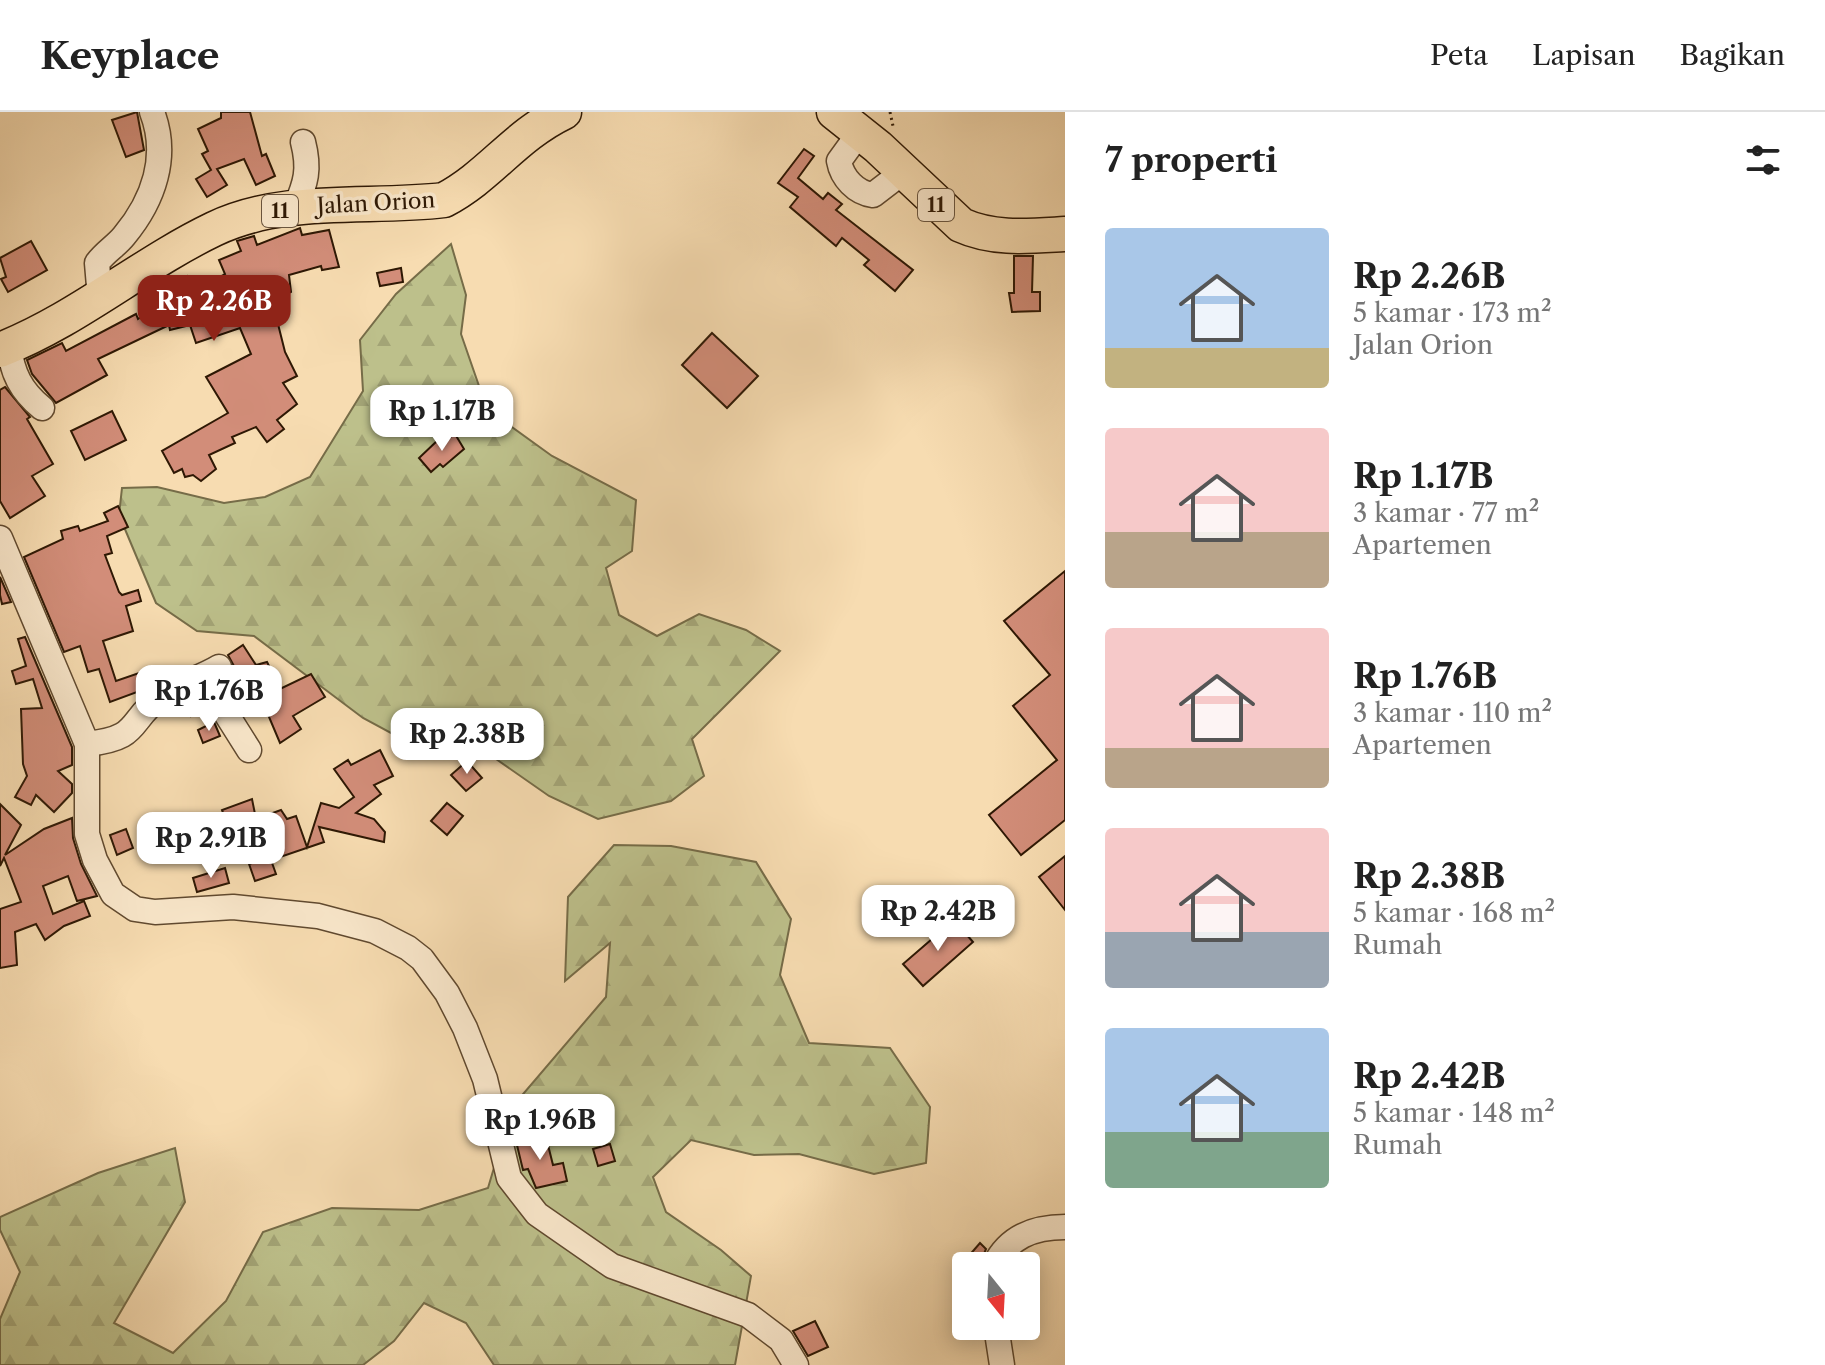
<!DOCTYPE html>
<html lang="id">
<meta charset="utf-8">
<style>
body{margin:0;font-family:"Libre Caslon Text",serif;background:#f6f6f6;color:#222;height:100vh;display:flex;flex-direction:column;font-size:30px;white-space:nowrap}
*{box-sizing:border-box;margin:0}
p{font-size:26px;color:#767676}
.icon{flex:none;width:44px;height:44px;fill:none;stroke:currentColor;stroke-width:2;stroke-linecap:round;stroke-linejoin:round}
.map{position:relative;flex:1;overflow:hidden}
.panel{display:flex;flex-direction:column;background:#fff;width:760px}
.panel>*{flex:none}
.needle{width:52px;rotate:162deg}
.tools{position:absolute;left:952px;top:1140px;display:grid;gap:16px}
.tools a{display:grid;place-items:center;width:88px;height:88px;border-radius:8px;background:#fff;box-shadow:0 4px 20px #0003;font-size:40px}
.price{position:absolute;translate:-50% -68px;padding:0 18px;border-radius:16px;background:#fff;color:#222;font-size:26px;line-height:52px;filter:drop-shadow(0 2px 4px #0008)}
.price::after{content:'';position:absolute;left:50%;top:48px;width:24px;height:18px;margin-left:-12px;background:inherit;clip-path:polygon(0 0,100% 0,50% 100%)}
.price.on{background:#8f2418;color:#fff}
ul{padding:0;list-style:none}
li{display:flex;align-items:center;gap:24px;height:200px;padding:0 40px}
li span{display:grid;place-items:center;flex:none;width:224px;height:160px;border-radius:8px;color:#555}
li>.icon{margin-inline-start:auto}
span .icon{width:96px;height:96px;fill:#fffc;stroke-width:1}
li b{font-size:34px}
h2{display:flex;justify-content:space-between;align-items:center;height:96px;padding:0 40px;font-size:34px}
header{display:flex;align-items:center;gap:48px;box-sizing:border-box;height:112px;padding:0 40px;background:#fff;border-bottom:2px solid #e0e0e0}
header strong{font-size:38px}
nav{display:flex;gap:44px;margin-inline-start:auto;font-size:28px}
main{display:flex;flex:1;min-height:0}
.map>svg:first-child{display:block}
</style>
<header>
<strong>Keyplace</strong>
<nav><a>Peta</a><a>Lapisan</a><a>Bagikan</a></nav>
</header>
<main>
<div class="map">
<svg width="1065" height="1253" viewBox="0 0 1065 1253">
<defs>
<pattern id="forest-firs" width="22" height="20" patternUnits="userSpaceOnUse" patternTransform="scale(2)"><rect width="22" height="20" fill="#bdc08b"/><path d="M5 1l3.5 6h-7zM16 11l3.5 6h-7z" fill="#a3a476"/></pattern>
</defs>
<rect width="100%" height="100%" fill="#f7dcb1"/>
<filter id="stains"><feTurbulence type="fractalNoise" baseFrequency=".0025" numOctaves="4"/><feColorMatrix values="0 0 0 0 .2 0 0 0 0 .09 0 0 0 0 .02 0 0 0 .5 -.17"/></filter>
<radialGradient id="worn" r=".72"><stop offset=".6" stop-color="#630" stop-opacity="0"/><stop offset="1" stop-color="#630" stop-opacity=".3"/></radialGradient>
<g fill="url(#forest-firs)" stroke="#766c48" stroke-width="2">
<path d="M451 132 466 183 461 222 487 297 552 344 636 388 632 439 606 456 619 503 657 524 699 502 746 518 780 539 692 627 704 664 671 689 598 707 549 684 496 647 449 645 417 635 363 606 254 524 197 519 156 491 119 403 122 376 157 375 224 391 265 385 310 365 363 279 360 228 396 182Z"/>
<path d="M614 733 671 734 756 750 791 807 780 863 809 931 890 936 930 995 926 1051 874 1062 799 1042 754 1043 691 1028 653 1065 666 1100 721 1138 751 1164 735 1253H494L466 1211 424 1191 394 1229 363 1253H0V1207L20 1160 0 1118V1105L98 1061 175 1036 185 1090 114 1211 173 1241 226 1189 263 1120 332 1096 419 1098 488 1076 512 995 606 885 610 831 565 869 568 785Z"/>
</g>
<g fill="#d28d79" stroke="#2e1804" stroke-width="2">
<path d="M137 0 144 38 126 45 112 8Z"/>
<path d="M221 0H250L262 44 266 42 275 64 256 73 244 47 217 57 227 73 207 85 196 67 211 58 202 42 208 39 198 17 221 6Z"/>
<path d="M804 37 814 44 798 66 823 87 828 81 842 92 836 98 913 158 895 179 864 153 869 148 842 126 836 134 790 95 798 85 778 71Z"/>
<path d="M300 116 302 123 329 118 339 155 322 158 321 154 289 163 291 180 278 186 286 204 277 208 285 240 297 264 283 271 297 292 277 308 284 317 267 330 256 315 232 325 235 331 209 343 216 357 201 369 193 363 185 365 182 357 174 361 162 339 228 301 206 265 251 242 240 216 196 231 190 213 170 218 169 213 98 247 107 263 56 291 32 262 27 248 62 231 66 239 136 202 138 207 177 178 174 169 187 164 196 190 224 180 218 166 225 162 219 148 241 139 237 129 254 124 257 133Z"/>
<path d="M31 129 47 158 8 180 1 167 6 165 0 146Z"/>
<path d="M1014 144H1033L1032 180H1040V199L1012 200 1009 181H1014Z"/>
<path d="M401 156 403 170 380 174 377 161Z"/>
<path d="M712 221 758 264 727 296 682 253Z"/>
<path d="M5 275 30 305 27 307 53 352 32 364 45 384 10 406 0 389V278Z"/>
<path d="M112 299 126 328 85 348 71 319Z"/>
<path d="M455 322 464 337 443 355 440 352 431 360 419 346 438 328 441 331Z"/>
<path d="M118 394 128 415 107 424 112 441 105 443 119 480 122 483 138 478 141 489 126 494 133 519 103 529 116 569 142 560 148 576 110 590 99 557 88 560 80 534 64 540 24 445 63 427 61 419 78 414 80 419 108 409 104 401Z"/>
<path d="M1065 459V708L1021 743 989 703 1057 648 1013 594 1050 563 1004 509Z"/>
<path d="M0 465 11 490 2 492 0 483Z"/>
<path d="M25 525 72 635V653L58 659 72 672V681L54 700 36 683 31 693 15 685 27 664 23 652 21 597 42 596 33 567 16 572 12 559 26 554 18 527Z"/>
<path d="M243 533 256 553 267 550 269 554 230 579 224 570 231 563 234 554 228 543Z"/>
<path d="M311 562 325 585 293 604 301 617 280 631 261 586Z"/>
<path d="M196 583 204 595 191 604 184 588Z"/>
<path d="M214 610 220 624 203 631 198 618Z"/>
<path d="M380 638 393 664 374 673 381 682 356 701 374 707 385 720 384 730 319 715 324 730 271 748 276 762 255 769 249 752 255 750 241 706 227 711 222 698 252 687 256 707 281 698 287 707 296 704 307 735 321 691 339 696 354 685 334 657 348 648 351 653Z"/>
<path d="M467 649 482 666 466 679 451 663Z"/>
<path d="M447 691 463 704 447 723 431 709Z"/>
<path d="M0 692 21 713 5 743 44 717 72 706 73 726 81 752 97 784 77 789 68 764 43 774 53 802 84 789 90 804 64 814 45 828 36 812 15 820 17 853 0 856V797L21 790 4 746 0 754Z"/>
<path d="M126 717 133 736 117 743 110 723Z"/>
<path d="M1065 744V798L1039 765Z"/>
<path d="M225 756 229 771 197 780 193 766Z"/>
<path d="M954 808 973 830 923 874 903 852Z"/>
<path d="M545 1021 553 1053 563 1051 567 1069 536 1076 528 1057 523 1058 516 1029Z"/>
<path d="M610 1032 615 1049 598 1054 593 1037Z"/>
<path d="M980 1131 986 1137 979 1154H975L967 1146Z"/>
<path d="M815 1209 828 1235 808 1244 793 1219Z"/>
</g>
<g fill="none" stroke-linecap="round" stroke-linejoin="round">
<g stroke="#60492f" stroke-width="27">
<g id="minor">
<path d="M860 20 839 49C842 66 856 81 873 83L903 60"/>
<path d="M295 96C306 71 310 57 303 30"/>
<path d="M100 186 97 151C105 140 116 134 124 124 154 88 169 44 152 0"/>
<path d="M9 234C12 261 21 279 42 296"/>
<path d="M0 426 87 632V722L95 748 113 782 135 797 155 800 233 795 318 804 375 819 408 836 422 847 447 881 465 916 485 967 509 1066 537 1102 612 1154 748 1203 781 1228 796 1253"/>
<path d="M203 565 249 638"/>
<path d="M87 632C143 626 126 609 163 583 180 571 201 566 219 555"/>
<path d="M994 1154C1008 1125 1033 1115 1065 1115"/>
<path d="M996 1214 1002 1253"/>
</g>
</g>
<g stroke="#2e1804" stroke-width="37">
<g id="highway">
<path d="M834 0 878 35 961 113C994 128 1030 124 1065 122"/>
<path d="M0 238C77 208 141 152 214 117 285 83 369 97 444 88 490 64 514 24 564 0"/>
</g>
</g>
<path stroke="#2e1804" stroke-width="3" stroke-dasharray="2 4" stroke-linecap="butt" d="M890 0 893 14"/>
<use href="#minor" stroke="#fae8cc" stroke-width="24"/>
<use href="#highway" stroke="#f7dcb1" stroke-width="34"/>
</g>
<g text-anchor="middle" dominant-baseline="central" stroke-width="7" stroke-linejoin="round" paint-order="stroke">
<g fill="#fae8cc" stroke="#6b5640" stroke-width="2">
<rect x="918" y="77" width="36" height="32" rx="6"/>
<rect x="262" y="83" width="36" height="32" rx="6"/>
</g>
<g font-size="20" font-weight="bold" fill="#2e1804">
<text x="936" y="93">11</text>
<text x="280" y="99">11</text>
</g>
<g font-size="22" fill="#2e1804" stroke="#fae8cc">
<text transform="translate(376 91) rotate(-3)">Jalan Orion</text>
</g>
</g>
<rect width="100%" height="100%" filter="url(#stains)"/>
<rect width="100%" height="100%" fill="url(#worn)"/>
</svg>
<div class="tools">
<a><svg class="needle" viewBox="-14 -14 28 28"><path d="M0-13l5 13h-10z" fill="#e53935"/><path d="M0 13l5-13h-10z" fill="#767676"/></svg></a>
</div>
<b class="price on" style="left:214px;top:231px">Rp 2.26B</b>
<b class="price" style="left:442px;top:341px">Rp 1.17B</b>
<b class="price" style="left:209px;top:621px">Rp 1.76B</b>
<b class="price" style="left:467px;top:664px">Rp 2.38B</b>
<b class="price" style="left:211px;top:768px">Rp 2.91B</b>
<b class="price" style="left:938px;top:841px">Rp 2.42B</b>
<b class="price" style="left:540px;top:1050px">Rp 1.96B</b>
</div>
<section class="panel">
<h2>7 properti<svg class="icon" aria-label="filters" viewBox="0 0 24 24"><path d="M4 7h16M4 17h16"/><circle cx="9" cy="7" r="2"/><circle cx="15" cy="17" r="2"/></svg></h2>
<ul>
<li><span style="background:linear-gradient(#a9c7e8 75%,#c2b280 0)"><svg class="icon" aria-label="home" viewBox="0 0 24 24"><path d="M3 11l9-7 9 7M6 9v11h12V9"/></svg></span><div><b>Rp 2.26B</b><p>5 kamar · 173 m²</p><p>Jalan Orion</p></div></li>
<li><span style="background:linear-gradient(#f6c9c9 65%,#b9a48a 0)"><svg class="icon" aria-label="home" viewBox="0 0 24 24"><path d="M3 11l9-7 9 7M6 9v11h12V9"/></svg></span><div><b>Rp 1.17B</b><p>3 kamar · 77 m²</p><p>Apartemen</p></div></li>
<li><span style="background:linear-gradient(#f6c9c9 75%,#b9a48a 0)"><svg class="icon" aria-label="home" viewBox="0 0 24 24"><path d="M3 11l9-7 9 7M6 9v11h12V9"/></svg></span><div><b>Rp 1.76B</b><p>3 kamar · 110 m²</p><p>Apartemen</p></div></li>
<li><span style="background:linear-gradient(#f6c9c9 65%,#9aa5b1 0)"><svg class="icon" aria-label="home" viewBox="0 0 24 24"><path d="M3 11l9-7 9 7M6 9v11h12V9"/></svg></span><div><b>Rp 2.38B</b><p>5 kamar · 168 m²</p><p>Rumah</p></div></li>
<li><span style="background:linear-gradient(#a9c7e8 65%,#7fa58c 0)"><svg class="icon" aria-label="home" viewBox="0 0 24 24"><path d="M3 11l9-7 9 7M6 9v11h12V9"/></svg></span><div><b>Rp 2.42B</b><p>5 kamar · 148 m²</p><p>Rumah</p></div></li>
</ul>
</section>
</main>
